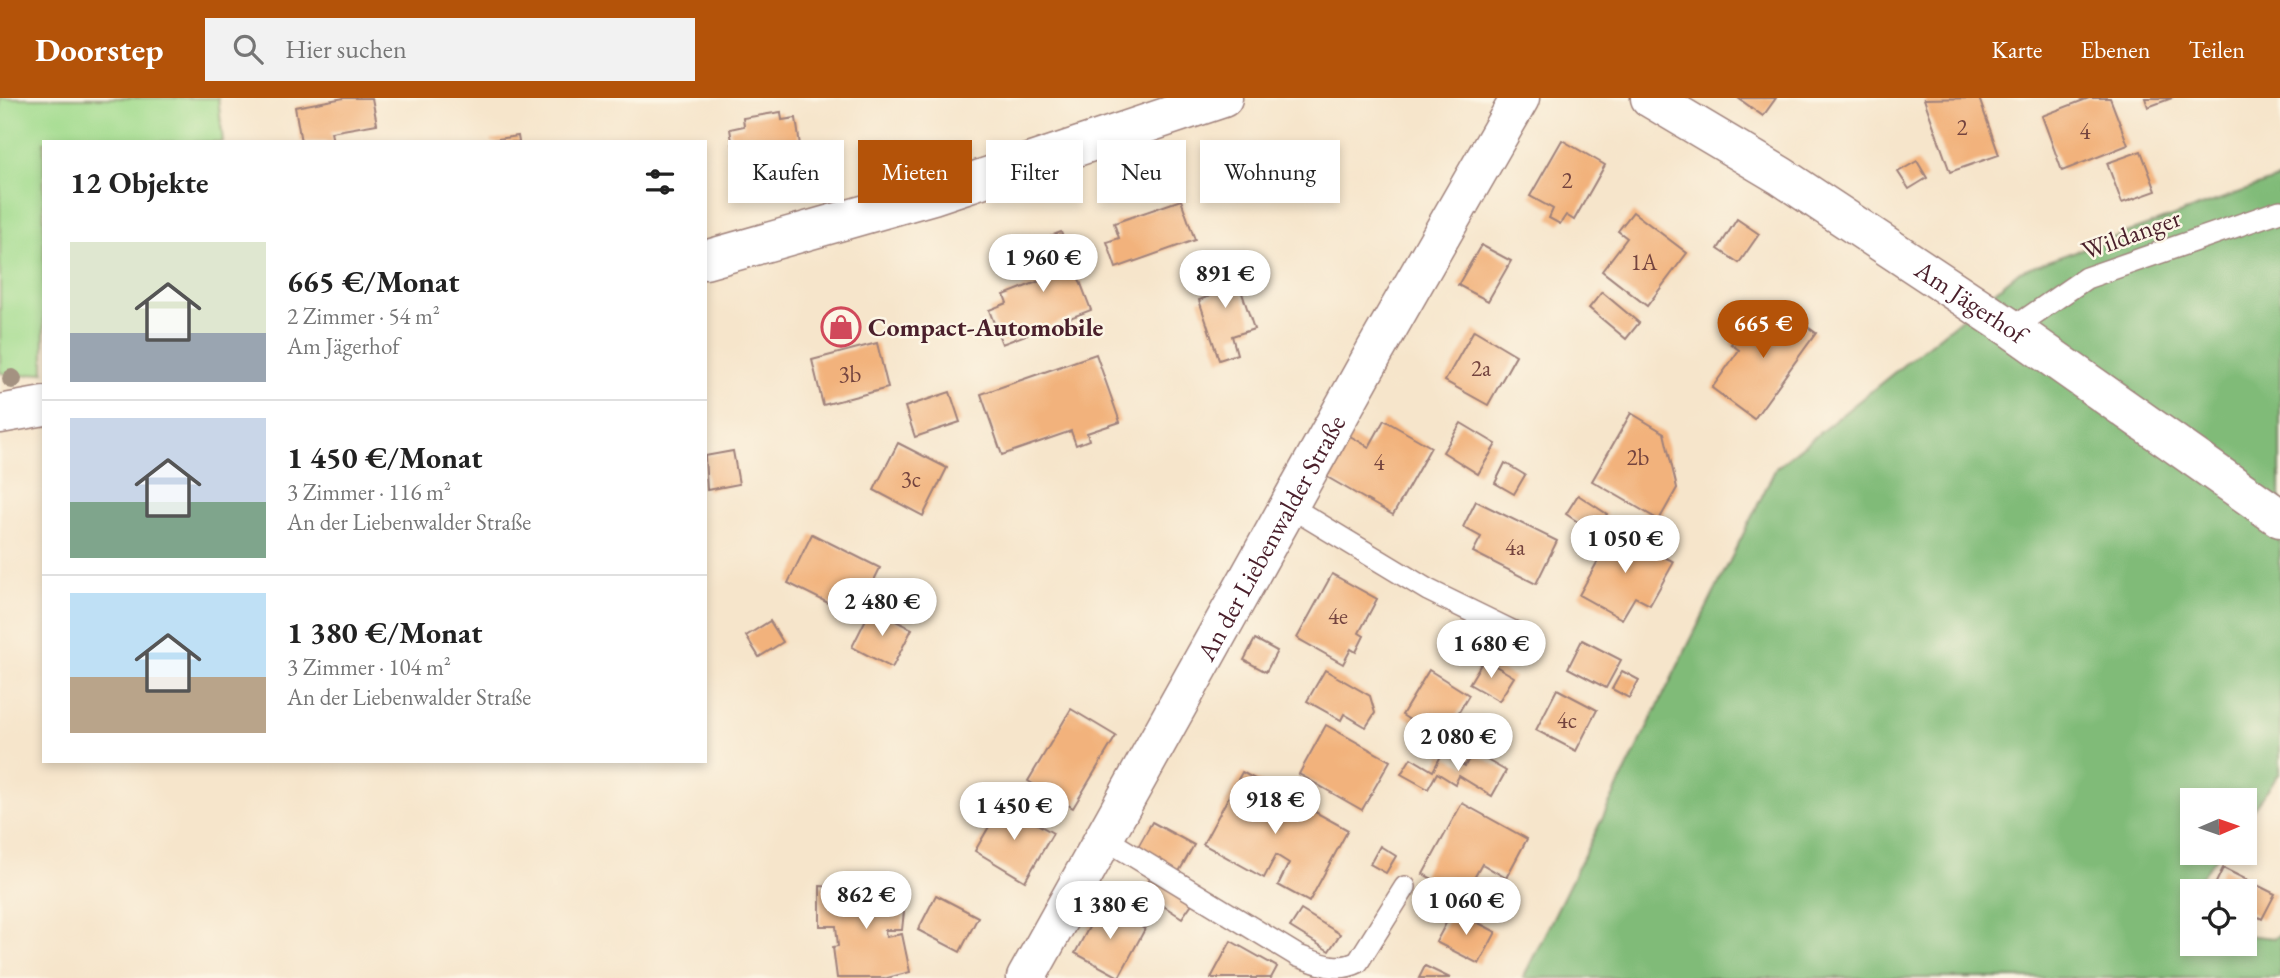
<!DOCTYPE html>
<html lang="de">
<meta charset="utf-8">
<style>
body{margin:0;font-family:"EB Garamond",serif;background:#f2f2f2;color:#222;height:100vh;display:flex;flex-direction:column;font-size:26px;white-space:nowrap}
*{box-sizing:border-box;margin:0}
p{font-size:23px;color:#767676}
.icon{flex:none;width:38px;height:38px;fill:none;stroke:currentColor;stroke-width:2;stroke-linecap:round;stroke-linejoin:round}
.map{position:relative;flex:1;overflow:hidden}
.sheet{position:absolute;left:42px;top:42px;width:665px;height:623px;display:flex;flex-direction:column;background:#fff;border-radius:0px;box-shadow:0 4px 10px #0003}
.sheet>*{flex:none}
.hud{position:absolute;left:728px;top:42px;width:665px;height:63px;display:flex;gap:14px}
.needle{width:46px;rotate:88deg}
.controls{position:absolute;left:2180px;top:690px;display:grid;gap:14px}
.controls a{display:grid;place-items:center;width:77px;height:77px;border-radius:0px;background:#fff;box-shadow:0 4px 10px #0003;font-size:35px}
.price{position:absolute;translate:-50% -60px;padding:0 16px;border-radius:24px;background:#fff;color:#222;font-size:23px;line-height:46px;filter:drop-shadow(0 2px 4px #0008)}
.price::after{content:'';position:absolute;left:50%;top:42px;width:21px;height:16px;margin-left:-10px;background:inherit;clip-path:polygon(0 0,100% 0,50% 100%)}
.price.on{background:#b45309;color:#fff}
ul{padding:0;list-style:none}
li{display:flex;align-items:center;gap:21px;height:175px;padding:0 28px}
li+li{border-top:2px solid #e0e0e0}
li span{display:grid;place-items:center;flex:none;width:196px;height:140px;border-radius:0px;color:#555}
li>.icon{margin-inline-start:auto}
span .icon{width:84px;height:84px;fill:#fffc;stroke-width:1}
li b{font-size:30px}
h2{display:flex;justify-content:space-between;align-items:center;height:84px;padding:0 28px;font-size:30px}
.chip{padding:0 24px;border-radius:0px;background:#fff;box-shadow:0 4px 10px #0003;font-size:24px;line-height:63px}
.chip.on{background:#b45309;color:#fff}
header{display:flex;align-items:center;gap:42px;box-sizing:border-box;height:98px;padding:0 35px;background:#b45309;color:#fff}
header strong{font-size:33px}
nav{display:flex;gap:38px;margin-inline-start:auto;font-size:24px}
.search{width:490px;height:63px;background:#f2f2f2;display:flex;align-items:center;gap:18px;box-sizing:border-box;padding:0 24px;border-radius:0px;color:#767676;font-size:26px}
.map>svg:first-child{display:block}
</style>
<header>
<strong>Doorstep</strong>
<div class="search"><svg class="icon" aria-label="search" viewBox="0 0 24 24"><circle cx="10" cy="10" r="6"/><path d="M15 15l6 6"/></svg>Hier suchen</div>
<nav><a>Karte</a><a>Ebenen</a><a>Teilen</a></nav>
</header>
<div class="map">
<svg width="2280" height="880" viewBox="0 0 2280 880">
<rect width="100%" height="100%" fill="#fcf5e5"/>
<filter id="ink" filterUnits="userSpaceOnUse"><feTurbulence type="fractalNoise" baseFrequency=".0143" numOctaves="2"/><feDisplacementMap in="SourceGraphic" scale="14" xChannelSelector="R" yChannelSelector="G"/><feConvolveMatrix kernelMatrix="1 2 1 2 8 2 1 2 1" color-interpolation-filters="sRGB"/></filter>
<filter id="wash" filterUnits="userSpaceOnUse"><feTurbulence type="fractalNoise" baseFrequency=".00686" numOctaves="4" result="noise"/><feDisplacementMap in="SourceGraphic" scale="28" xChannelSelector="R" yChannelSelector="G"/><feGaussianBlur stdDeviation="1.57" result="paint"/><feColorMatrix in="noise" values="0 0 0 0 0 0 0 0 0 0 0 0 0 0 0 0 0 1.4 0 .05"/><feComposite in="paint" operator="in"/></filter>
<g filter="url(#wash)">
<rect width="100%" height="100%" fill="#f6e5cb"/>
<path fill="#a1db8d" stroke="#767d5c" stroke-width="2" d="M0 0H218L223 44H44V274L21 278 0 275Z"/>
<path fill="#80bb78" stroke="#656d52" stroke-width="2" d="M2280 80V675L2245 721V702H2193V754H2220L2184 801 2193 806V845H2245V837L2274 840 2280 836V880H1523L1776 370 2020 173Z"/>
<g id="blocks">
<g fill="#f2b27c">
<path d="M344 0H372L377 26 331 34 333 44H301L295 9Z"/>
<path d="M1738 0H1776L1763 18Z"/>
<path d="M1979 0 1999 57 1950 74 1924 1Z"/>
<path d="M2089 0H2110L2128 47 2062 73 2042 18Z"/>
<path d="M2145 0H2172L2148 9Z"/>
<path d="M781 14 782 22 796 20 804 75 739 85 730 31 744 28 743 20Z"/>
<path d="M518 38 519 44H491V42Z"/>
<path d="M1562 42 1605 67 1574 122 1566 117 1560 126 1549 120 1553 111 1530 98Z"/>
<path d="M2141 53 2156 93 2122 105 2107 65Z"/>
<path d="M1917 63 1927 80 1909 91 1898 74Z"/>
<path d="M1181 102 1195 142 1116 170 1107 144 1119 140 1114 125Z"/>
<path d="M1633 114 1687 155 1647 208 1602 173 1627 140 1618 133Z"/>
<path d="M1737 121 1759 136 1739 165 1718 151Z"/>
<path d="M1061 134 1091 212 1002 246 989 212 1007 205 1004 197 1045 181 1031 145Z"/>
<path d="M1481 147 1511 163 1488 203 1458 187Z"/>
<path d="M1232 165 1254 231 1232 238 1237 256 1219 262 1199 202 1213 197 1206 174Z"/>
<path d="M1602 194 1639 225 1626 241 1589 210Z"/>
<path d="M1775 206 1816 235 1754 321 1712 290 1739 252 1731 246 1749 222 1759 229Z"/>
<path d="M1474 232 1516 257 1488 307 1445 283Z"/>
<path d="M877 245 888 290 823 307 812 262Z"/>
<path d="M1096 256 1120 324 1087 335 1089 342 1076 347 1071 333 1002 357 981 296Z"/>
<path d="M950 294 960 324 915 339 905 309Z"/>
<path d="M1631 315 1664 335 1677 390 1659 422 1592 383Z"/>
<path d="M1384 322 1431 349 1393 417 1327 379 1350 338 1369 349Z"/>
<path d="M1461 325 1496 346 1478 376 1443 354Z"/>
<path d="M898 345 947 370 923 418 874 392Z"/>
<path d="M733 353 739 386 707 392 705 358Z"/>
<path d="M1505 365 1525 377 1514 396 1495 385Z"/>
<path d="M1578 397 1607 416 1594 435 1566 416Z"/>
<path d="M1476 403 1557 443 1536 486 1473 454 1481 439 1463 429Z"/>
<path d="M1615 432 1674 464 1650 507 1635 499 1622 521 1579 497Z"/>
<path d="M812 436 880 470 856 519 788 485Z"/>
<path d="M1332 476 1377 501 1359 535 1364 538 1356 554 1351 551 1343 566 1297 540Z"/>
<path d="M871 511 912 531 892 570 852 549Z"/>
<path d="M770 523 783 544 759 559 746 538Z"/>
<path d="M1255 541 1277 553 1266 574 1244 562Z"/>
<path d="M1582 542 1621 562 1606 590 1568 570Z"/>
<path d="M1484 561 1514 579 1499 603 1469 586Z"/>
<path d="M1325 572 1370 598 1375 615 1366 629 1344 616 1341 622 1307 603Z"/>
<path d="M1429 572 1469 597 1442 642 1402 617Z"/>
<path d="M1622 573 1639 582 1629 600 1612 591Z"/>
<path d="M1557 591 1597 612 1576 653 1536 632Z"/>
<path d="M1071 611 1116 638 1073 710 1028 683Z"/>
<path d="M1326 627 1390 663 1362 712 1299 676Z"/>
<path d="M1473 654 1506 673 1492 698 1459 678 1455 686 1437 675 1428 691 1401 676 1411 660 1433 673 1442 656 1465 668Z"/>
<path d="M1242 674 1348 732 1309 804 1278 787 1289 765 1276 757 1264 780 1203 746Z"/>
<path d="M1462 705 1527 741 1506 780 1482 766 1464 798 1423 776Z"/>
<path d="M1002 706 1053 735 1025 783 975 753Z"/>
<path d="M1152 724 1194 747 1176 779 1138 749Z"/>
<path d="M1380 748 1396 758 1386 775 1370 766Z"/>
<path d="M2223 770 2275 796 2262 821 2245 812V793H2212Z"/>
<path d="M1152 778 1193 804 1182 820 1142 794Z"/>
<path d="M820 788 906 794 902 832H885L886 839 902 836 910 874 887 880H837L833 849 838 848 836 828H820Z"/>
<path d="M936 797 978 819 960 854 918 832Z"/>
<path d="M1101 807 1145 831 1119 879 1075 855Z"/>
<path d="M1301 812 1340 836 1329 853 1290 829Z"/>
<path d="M1453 812 1496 834 1479 866 1436 844Z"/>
<path d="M1231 843 1277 869 1271 880H1211Z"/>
<path d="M1425 868 1450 880H1419Z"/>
</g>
</g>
</g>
<g filter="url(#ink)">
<use href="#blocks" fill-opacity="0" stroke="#a0827b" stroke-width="2"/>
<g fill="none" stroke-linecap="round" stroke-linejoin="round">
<g stroke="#a0827b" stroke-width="24">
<g id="service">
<path d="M2012 231 2086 180 2280 113"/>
<path d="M1289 408 1428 492 1522 538"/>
<path d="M1104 740 1298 858C1319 865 1337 875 1358 864L1405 789"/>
</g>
</g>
<g stroke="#a0827b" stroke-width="41">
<g id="minor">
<path id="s1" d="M1650 0 1781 78 2012 231 2280 420"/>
<path id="s2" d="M1026 880 1375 253 1520 0"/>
</g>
</g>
<g stroke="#a0827b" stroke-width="41">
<g id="secondary">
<path d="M705 162 933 97 1223 0"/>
<path d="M0 316 44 308"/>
</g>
</g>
<use href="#service" stroke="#fff" stroke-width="21"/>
<use href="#minor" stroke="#fff" stroke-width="38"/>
<use href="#secondary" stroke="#fff" stroke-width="38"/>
</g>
<circle fill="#a49281" cx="12" cy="281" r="10"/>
</g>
<defs>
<g id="shop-ring" transform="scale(2.0125)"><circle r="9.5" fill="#fcf5e5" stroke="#d1495b" stroke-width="1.5"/><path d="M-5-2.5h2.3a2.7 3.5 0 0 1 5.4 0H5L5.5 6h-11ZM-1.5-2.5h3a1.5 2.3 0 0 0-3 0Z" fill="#d1495b"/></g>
</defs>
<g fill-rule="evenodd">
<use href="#shop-ring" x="841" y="229"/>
</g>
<g text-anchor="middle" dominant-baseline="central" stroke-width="5" stroke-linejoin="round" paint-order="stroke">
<g font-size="23" fill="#74443f">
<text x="1962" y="29">2</text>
<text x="2085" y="33">4</text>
<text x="1567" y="82">2</text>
<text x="1644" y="164">1A</text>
<text x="1481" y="270">2a</text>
<text x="850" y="276">3b</text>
<text x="1638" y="359">2b</text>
<text x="1379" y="364">4</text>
<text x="911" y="381">3c</text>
<text x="1515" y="449">4a</text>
<text x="1338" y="518">4e</text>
<text x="1567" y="622">4c</text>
</g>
<g font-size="26" fill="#4a1f2b" stroke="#fcf5e5">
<text transform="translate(2131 136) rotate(-20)">Wildanger</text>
<text stroke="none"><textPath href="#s1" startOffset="380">Am Jägerhof</textPath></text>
<text stroke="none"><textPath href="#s2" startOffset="504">An der Liebenwalder Straße</textPath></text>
</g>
<g font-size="26" font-weight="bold" fill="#4a1f2b" stroke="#fcf5e5" text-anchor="start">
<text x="868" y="229">Compact-Automobile</text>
</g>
</g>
</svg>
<div class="controls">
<a><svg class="needle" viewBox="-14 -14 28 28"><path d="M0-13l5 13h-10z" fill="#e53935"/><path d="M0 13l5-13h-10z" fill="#767676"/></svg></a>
<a><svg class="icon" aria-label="locate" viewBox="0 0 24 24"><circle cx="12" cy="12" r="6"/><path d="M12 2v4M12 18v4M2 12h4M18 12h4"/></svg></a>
</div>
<b class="price" style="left:1043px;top:196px">1 960 €</b>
<b class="price" style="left:1225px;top:212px">891 €</b>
<b class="price on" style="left:1763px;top:262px">665 €</b>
<b class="price" style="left:1625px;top:477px">1 050 €</b>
<b class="price" style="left:882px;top:540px">2 480 €</b>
<b class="price" style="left:1491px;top:582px">1 680 €</b>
<b class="price" style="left:1458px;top:675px">2 080 €</b>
<b class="price" style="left:1275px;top:738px">918 €</b>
<b class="price" style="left:1014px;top:744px">1 450 €</b>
<b class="price" style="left:866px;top:833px">862 €</b>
<b class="price" style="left:1466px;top:839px">1 060 €</b>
<b class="price" style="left:1110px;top:843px">1 380 €</b>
<div class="hud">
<a class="chip">Kaufen</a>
<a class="chip on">Mieten</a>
<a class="chip">Filter</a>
<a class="chip">Neu</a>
<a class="chip">Wohnung</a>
</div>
<section class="sheet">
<h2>12 Objekte<svg class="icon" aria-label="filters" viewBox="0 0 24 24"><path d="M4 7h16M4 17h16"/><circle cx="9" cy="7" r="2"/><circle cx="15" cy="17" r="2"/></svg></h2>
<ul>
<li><span style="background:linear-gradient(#dfe7d0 65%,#9aa5b1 0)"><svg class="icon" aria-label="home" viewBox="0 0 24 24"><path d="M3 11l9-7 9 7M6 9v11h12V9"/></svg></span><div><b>665 €/Monat</b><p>2 Zimmer · 54 m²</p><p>Am Jägerhof</p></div></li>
<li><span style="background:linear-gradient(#c9d6e8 60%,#7fa58c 0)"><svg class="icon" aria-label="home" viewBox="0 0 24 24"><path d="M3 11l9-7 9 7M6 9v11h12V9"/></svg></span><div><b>1 450 €/Monat</b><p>3 Zimmer · 116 m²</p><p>An der Liebenwalder Straße</p></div></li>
<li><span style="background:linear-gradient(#bfe0f5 60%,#b9a48a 0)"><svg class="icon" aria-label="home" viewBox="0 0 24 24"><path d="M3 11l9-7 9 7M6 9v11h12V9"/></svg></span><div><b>1 380 €/Monat</b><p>3 Zimmer · 104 m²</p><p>An der Liebenwalder Straße</p></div></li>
</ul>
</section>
</div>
